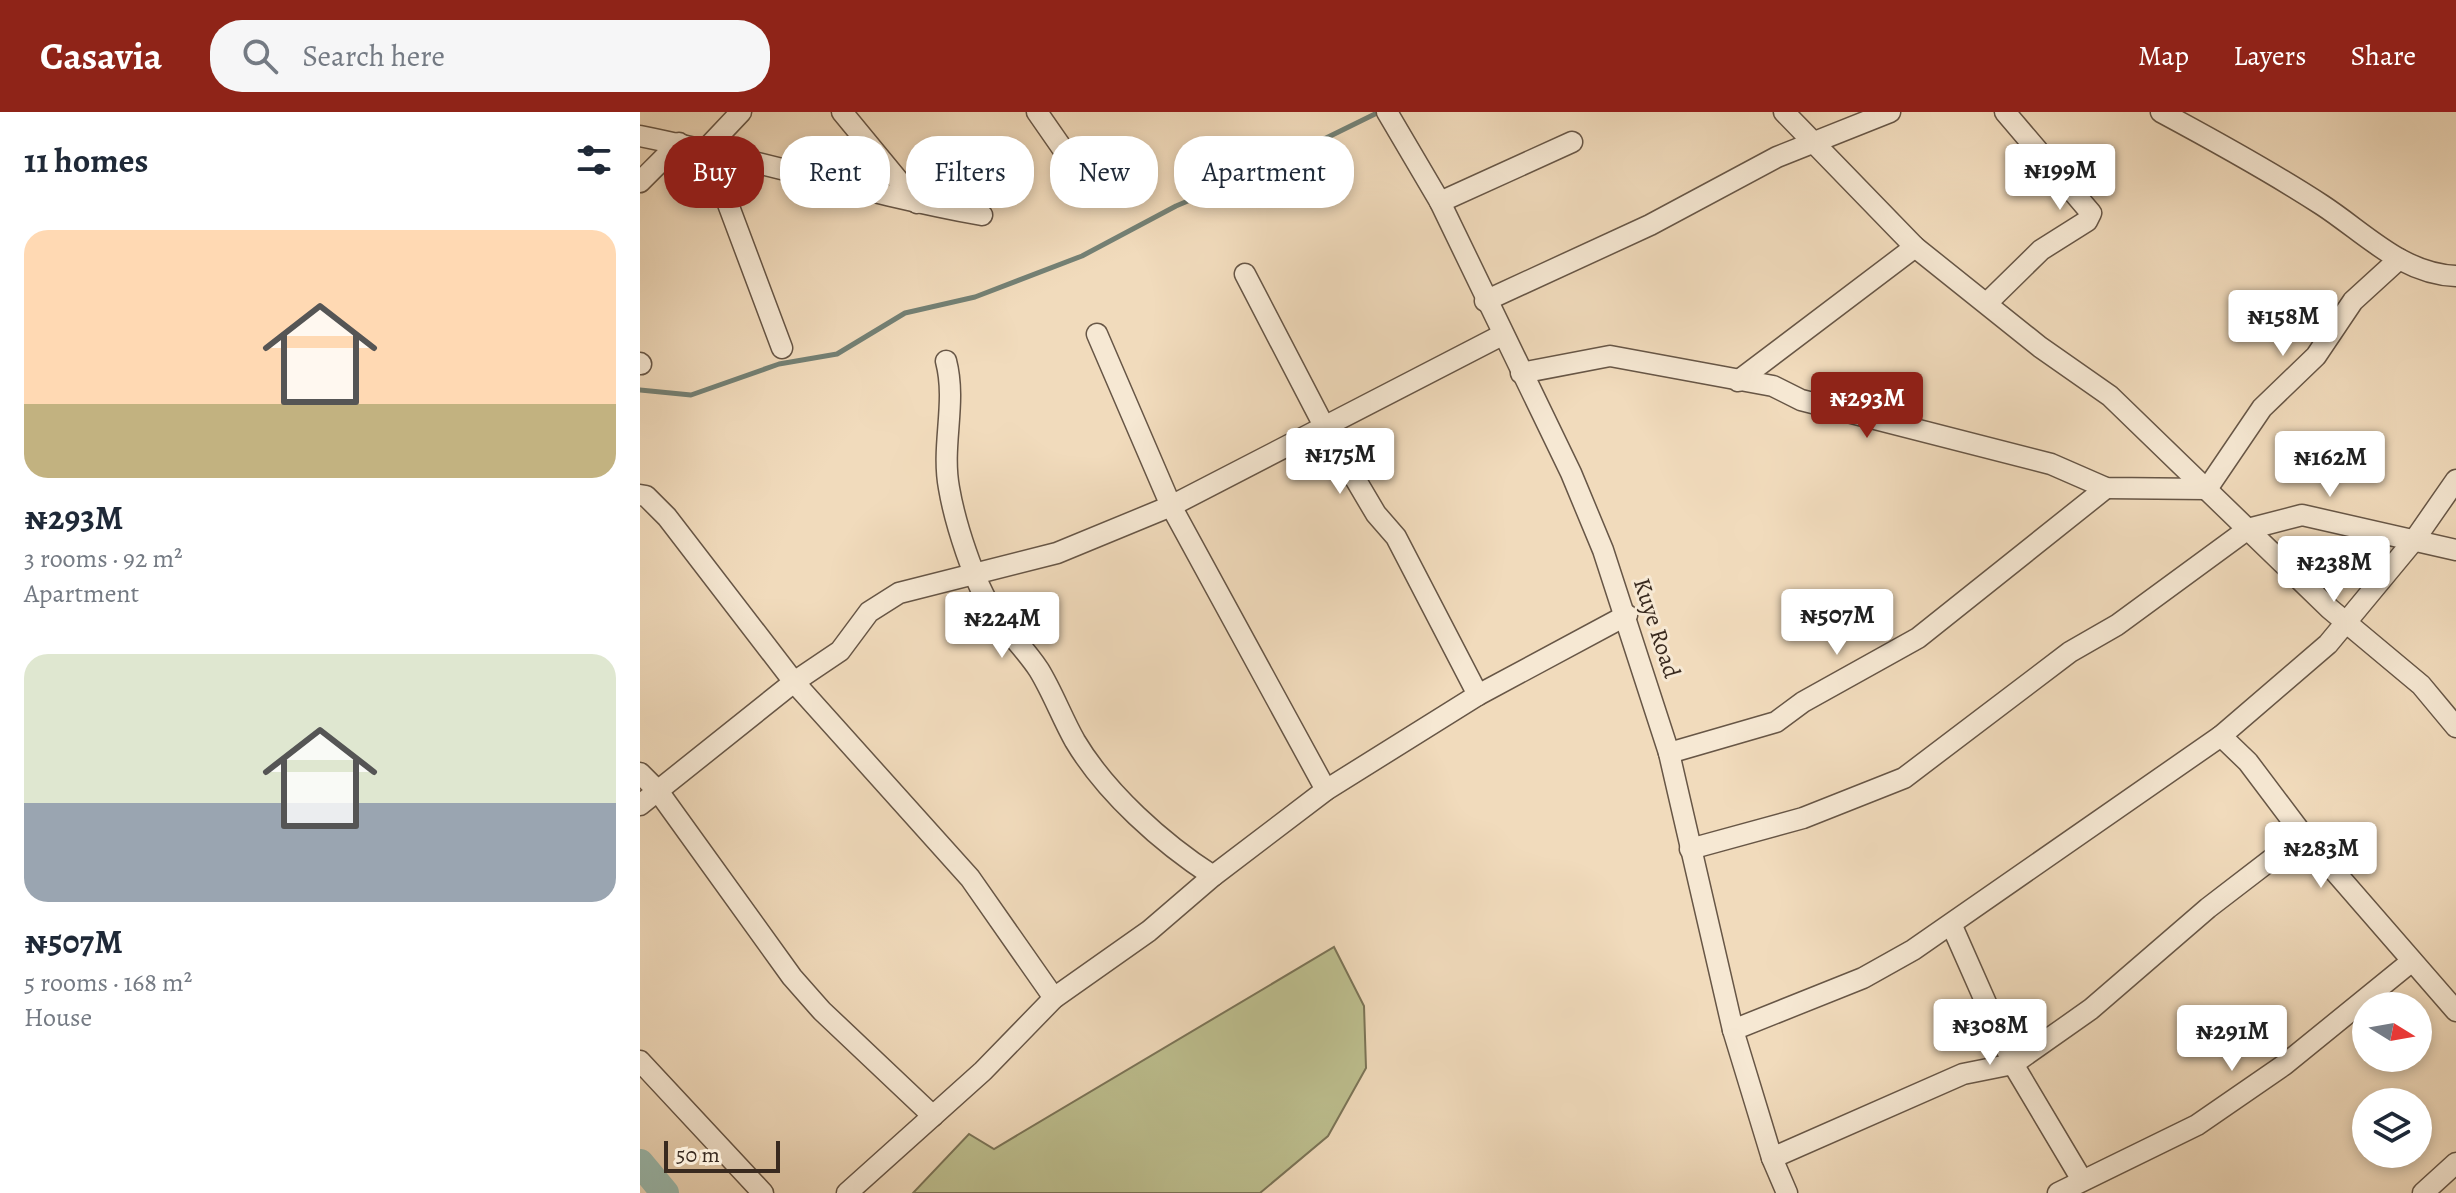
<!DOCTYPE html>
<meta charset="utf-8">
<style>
body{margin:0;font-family:Alegreya,serif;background:#f6f6f7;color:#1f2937;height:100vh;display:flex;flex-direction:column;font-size:30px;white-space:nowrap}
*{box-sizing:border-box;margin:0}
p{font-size:26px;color:#747a83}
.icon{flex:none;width:44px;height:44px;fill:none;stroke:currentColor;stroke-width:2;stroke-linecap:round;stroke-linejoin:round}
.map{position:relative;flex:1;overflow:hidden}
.side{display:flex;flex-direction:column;background:#fff;width:640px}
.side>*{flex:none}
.guide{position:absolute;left:24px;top:24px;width:760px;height:72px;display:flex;gap:16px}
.needle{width:52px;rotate:101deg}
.fabs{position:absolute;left:1712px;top:880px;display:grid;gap:16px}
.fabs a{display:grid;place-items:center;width:80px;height:80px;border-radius:50%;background:#fff;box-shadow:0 4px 12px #0003;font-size:40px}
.scale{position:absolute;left:24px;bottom:20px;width:116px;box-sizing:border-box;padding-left:8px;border:4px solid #392a1f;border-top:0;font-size:22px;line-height:28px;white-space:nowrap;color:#392a1f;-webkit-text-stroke:6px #f6e8d3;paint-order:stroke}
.price{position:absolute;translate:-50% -68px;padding:0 18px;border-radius:8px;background:#fff;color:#222;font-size:26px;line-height:52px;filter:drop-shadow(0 2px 4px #0008)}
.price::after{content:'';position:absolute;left:50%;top:48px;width:24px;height:18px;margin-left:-12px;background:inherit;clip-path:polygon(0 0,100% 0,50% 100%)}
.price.selected{background:#8f2418;color:#fff}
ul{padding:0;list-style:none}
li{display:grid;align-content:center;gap:16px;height:424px;padding:0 24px}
li span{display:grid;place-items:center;height:248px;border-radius:24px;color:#555}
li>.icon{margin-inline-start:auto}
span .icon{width:144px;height:144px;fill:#fffc;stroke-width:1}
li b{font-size:34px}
h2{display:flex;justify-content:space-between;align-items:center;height:96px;padding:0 24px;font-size:34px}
.pill{padding:0 28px;border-radius:32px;background:#fff;box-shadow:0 4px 12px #0003;font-size:28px;line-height:72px}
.pill.selected{background:#8f2418;color:#fff}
header{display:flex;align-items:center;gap:48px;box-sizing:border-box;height:112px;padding:0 40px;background:#8f2418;color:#fff}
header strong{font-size:38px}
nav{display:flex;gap:44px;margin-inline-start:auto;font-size:28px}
.search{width:560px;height:72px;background:#f6f6f7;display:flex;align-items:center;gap:20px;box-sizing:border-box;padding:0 28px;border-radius:32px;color:#747a83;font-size:30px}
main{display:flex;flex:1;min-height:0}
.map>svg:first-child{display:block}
</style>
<header>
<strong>Casavia</strong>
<div class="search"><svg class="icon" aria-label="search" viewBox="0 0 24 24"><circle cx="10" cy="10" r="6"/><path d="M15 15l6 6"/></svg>Search here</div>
<nav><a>Map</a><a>Layers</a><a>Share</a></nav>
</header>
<main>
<section class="side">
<h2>11 homes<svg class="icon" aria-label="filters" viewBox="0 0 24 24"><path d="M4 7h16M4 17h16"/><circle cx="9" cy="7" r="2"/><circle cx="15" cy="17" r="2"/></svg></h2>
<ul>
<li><span style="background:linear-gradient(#ffd9b3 70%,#c2b280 0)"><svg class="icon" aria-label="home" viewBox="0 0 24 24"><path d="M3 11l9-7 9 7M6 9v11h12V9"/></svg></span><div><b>₦293M</b><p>3 rooms · 92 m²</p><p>Apartment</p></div></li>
<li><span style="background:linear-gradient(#dfe7d0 60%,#9aa5b1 0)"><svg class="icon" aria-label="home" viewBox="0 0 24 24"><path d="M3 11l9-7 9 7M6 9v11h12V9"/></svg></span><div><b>₦507M</b><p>5 rooms · 168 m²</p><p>House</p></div></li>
</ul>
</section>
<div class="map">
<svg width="1816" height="1081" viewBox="0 0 1816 1081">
<rect width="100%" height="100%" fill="#f1dbbc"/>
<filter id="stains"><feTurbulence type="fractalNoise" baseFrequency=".0025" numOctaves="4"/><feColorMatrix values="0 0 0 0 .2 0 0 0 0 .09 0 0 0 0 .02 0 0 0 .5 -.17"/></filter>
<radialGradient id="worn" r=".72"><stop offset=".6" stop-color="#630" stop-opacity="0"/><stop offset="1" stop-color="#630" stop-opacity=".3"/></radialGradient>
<path fill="#bdbf8f" stroke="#7b7457" stroke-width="2" d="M694 835 724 894 726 956 688 1024 620 1081H273L329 1022 354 1037Z"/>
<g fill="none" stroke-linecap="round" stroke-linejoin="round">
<path stroke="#748175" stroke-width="5" d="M0 278 51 283 139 252 197 242 265 201 335 185 442 144 536 94 619 59 739 0"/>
<path stroke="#9bbbaf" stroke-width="28" d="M0 1051 25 1081"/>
<g stroke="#675646" stroke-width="23">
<g id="minor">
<path d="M101 0 67 36 142 236"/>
<path d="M202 0 277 91"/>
<path d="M397 0 438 59"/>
<path d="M747 0 800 90 931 361 963 438 1029 641 1093 918 1132 1046 1147 1081"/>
<path d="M1144 0 1275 135 1400 235 1470 284 1690 497 1781 573 1816 615"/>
<path d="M1521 0C1575 29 1630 59 1682 93 1725 121 1762 162 1816 164"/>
<path d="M0 24C115 47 226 82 342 103"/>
<path d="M0 70 39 31"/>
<path d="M800 90 932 30"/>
<path d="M605 162 684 314 736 402 756 425 838 583"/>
<path d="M845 189 1010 113 1137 45 1250 0"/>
<path d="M1348 190 1401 138 1447 109 1451 101 1365 0"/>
<path d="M457 222 531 394 686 678"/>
<path d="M306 249C317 291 301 333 309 376 315 411 334 471 354 501 368 521 386 538 399 558 413 581 422 606 435 629 466 681 522 731 573 764"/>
<path d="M0 251 1 252"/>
<path d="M881 261 970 244 1133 274 1161 288 1411 352 1466 376 1567 377 1622 296 1676 244 1713 189 1759 147"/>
<path d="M1098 269 1275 135"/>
<path d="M0 383 6 384 27 405 154 570 330 766 414 886"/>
<path d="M1581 624 1608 650 1663 723 1816 899"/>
<path d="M1029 641 1136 610 1163 590 1278 526 1466 376"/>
<path d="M0 661 18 679 152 865 182 899 293 1004"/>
<path d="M0 693 154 570 200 539 229 500 259 481 417 441 531 394 862 223"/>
<path d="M1050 737 1163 706 1264 666 1430 540 1477 513 1608 417 1662 403 1816 438"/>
<path d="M1312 814 1373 952 1442 1068"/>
<path d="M1093 918 1223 866 1273 838 1581 624 1688 532 1775 427 1816 368"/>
<path d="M0 949 123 1081"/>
<path d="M1132 1046 1323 962 1373 952 1451 897 1568 796 1663 723"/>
<path d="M207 1081 343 959 414 886 509 819 573 764 686 678 838 583 987 503"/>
<path d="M1418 1081 1557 1013 1644 953 1772 849"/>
<path d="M1783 1081 1816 1051"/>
</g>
</g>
<use href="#minor" stroke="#f6e8d3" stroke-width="20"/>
</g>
<g text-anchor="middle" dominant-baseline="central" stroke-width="6" stroke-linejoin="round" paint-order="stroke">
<g font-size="24" fill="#392a1f" stroke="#f6e8d3">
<text transform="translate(1017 516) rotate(72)">Kuye Road</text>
</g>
</g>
<rect width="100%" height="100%" filter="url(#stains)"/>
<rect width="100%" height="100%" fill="url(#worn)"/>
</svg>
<div class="fabs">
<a><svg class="needle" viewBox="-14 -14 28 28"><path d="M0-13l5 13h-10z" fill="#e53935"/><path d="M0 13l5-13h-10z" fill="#747a83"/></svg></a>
<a><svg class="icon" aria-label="layers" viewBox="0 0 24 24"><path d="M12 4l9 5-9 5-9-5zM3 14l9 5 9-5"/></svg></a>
</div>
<div class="scale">50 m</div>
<b class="price" style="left:1420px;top:100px">₦199M</b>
<b class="price" style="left:1643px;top:246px">₦158M</b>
<b class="price selected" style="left:1227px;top:328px">₦293M</b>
<b class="price" style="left:700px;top:384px">₦175M</b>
<b class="price" style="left:1690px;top:387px">₦162M</b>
<b class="price" style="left:1694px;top:492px">₦238M</b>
<b class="price" style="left:1197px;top:545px">₦507M</b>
<b class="price" style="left:362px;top:548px">₦224M</b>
<b class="price" style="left:1681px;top:778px">₦283M</b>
<b class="price" style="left:1350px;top:955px">₦308M</b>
<b class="price" style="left:1592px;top:961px">₦291M</b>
<div class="guide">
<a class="pill selected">Buy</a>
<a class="pill">Rent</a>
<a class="pill">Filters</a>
<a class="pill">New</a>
<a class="pill">Apartment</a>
</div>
</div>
</main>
